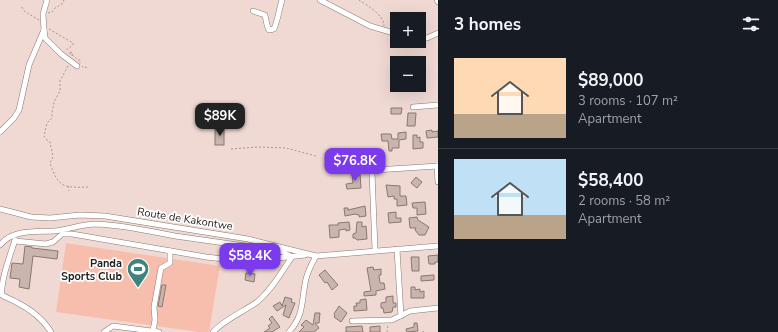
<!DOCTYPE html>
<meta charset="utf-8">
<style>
body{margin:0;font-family:"Nunito Sans",sans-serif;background:#242831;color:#f1f3f6;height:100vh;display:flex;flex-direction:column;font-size:15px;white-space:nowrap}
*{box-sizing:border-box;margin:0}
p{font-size:13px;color:#9ea1a6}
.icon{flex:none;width:22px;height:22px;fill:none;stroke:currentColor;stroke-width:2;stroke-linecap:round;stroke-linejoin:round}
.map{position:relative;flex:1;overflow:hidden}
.sheet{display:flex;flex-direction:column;background:#171b24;width:340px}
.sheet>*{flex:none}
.tools{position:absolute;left:390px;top:12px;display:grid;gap:8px}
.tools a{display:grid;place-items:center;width:36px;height:36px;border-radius:0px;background:#171b24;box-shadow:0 4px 16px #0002;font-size:20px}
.price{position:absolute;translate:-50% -34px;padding:0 9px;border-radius:8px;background:#7c3aed;color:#fff;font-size:13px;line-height:26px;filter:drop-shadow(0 1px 2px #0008)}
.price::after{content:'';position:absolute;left:50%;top:24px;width:12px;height:9px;margin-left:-6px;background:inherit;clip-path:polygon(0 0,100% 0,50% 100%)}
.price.on{background:#222;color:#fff}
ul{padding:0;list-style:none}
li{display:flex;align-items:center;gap:12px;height:100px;padding:0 16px}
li+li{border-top:1px solid #363941}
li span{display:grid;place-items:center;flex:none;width:112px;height:80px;border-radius:0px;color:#555}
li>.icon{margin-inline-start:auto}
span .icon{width:48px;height:48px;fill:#fffc;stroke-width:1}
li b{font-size:17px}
h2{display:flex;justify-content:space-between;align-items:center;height:48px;padding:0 16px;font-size:17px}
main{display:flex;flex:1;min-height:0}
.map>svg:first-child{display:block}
</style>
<main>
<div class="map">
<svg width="438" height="332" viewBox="0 0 438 332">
<rect width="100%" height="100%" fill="#f0d9d3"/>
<path fill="#f8bead" d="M66 243 220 266 209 332H199L56 312Z"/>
<g fill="#cab5ae" stroke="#8b7671">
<path d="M391 108H402L401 114H391Z"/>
<path d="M408 113H416L415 126H407Z"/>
<rect x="215" y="129" width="9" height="16"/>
<path d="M432 130V132L438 131V137L427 138 426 131Z"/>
<path d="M406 132V139L399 140V148H392V151H389L388 141H382L381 134H391L392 139H398V133Z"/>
<path d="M413 135H417V138L420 137V142H423V148L413 149Z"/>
<path d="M352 174H360L361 188 347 189 346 184 353 183Z"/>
<path d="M416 177 422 182 417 188 411 183Z"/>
<path d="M386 185 400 186V196H406L407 205 397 206V199H394V196L388 197Z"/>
<path d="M425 202 426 214 417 215V208H413L412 203Z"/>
<path d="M365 206 366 216 359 217V215L355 214 345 216 344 208H348V210Z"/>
<path d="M396 212V218H401V222L389 223 388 213Z"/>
<path d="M417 217 418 220 429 227 425 235H419L415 230 416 228H410L409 218Z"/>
<path d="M349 222 350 230 346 231V229L339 230V237L330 238 329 225H338V223Z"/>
<path d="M357 222H362V227L366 226 367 239 357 240 355 238H353V234L356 233Z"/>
<path d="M25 246 32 247V248L58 251 57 259 33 256 29 289 19 287 20 279 10 278 12 263 23 264Z"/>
<path d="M438 255V262H435V264H429L428 256Z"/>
<path d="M411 257H419V271H412Z"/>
<path d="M373 267 374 270 381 269V275H379L380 283H384L385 289 376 291V295L364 296V292L371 291 367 268Z"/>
<path d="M325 270 338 285 332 290 327 282 325 283 319 275Z"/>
<path d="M246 273 255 274 254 282 245 280Z"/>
<path d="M434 275V280L421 281V276Z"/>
<path d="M162 285H166L162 307 158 306Z"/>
<path d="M411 287H415V290L420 289V292L424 291V298H411Z"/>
<path d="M393 296V303H396V307H393L392 312 384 313 383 308H381V303L386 302V297Z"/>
<path d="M285 297 292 299 291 302 295 303 289 318 283 315 286 305 277 311 273 306 280 302 282 306Z"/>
<path d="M366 299 367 310 354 311V306H357L356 303H360V300Z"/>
<path d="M339 306 347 313 341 322 334 317 335 316 334 314Z"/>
<path d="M315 313H320L319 323H315L319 328 314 332H299L304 327 301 325 306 320 313 325Z"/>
<path d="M272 316 280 327 272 332H264L270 328 268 326 272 323 269 319Z"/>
<path d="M414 323H417L418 331 407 332 406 329 414 327Z"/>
<path d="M362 326 363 332H346V327Z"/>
<path d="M380 326V332H370V327Z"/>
</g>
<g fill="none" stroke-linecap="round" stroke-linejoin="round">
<g stroke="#8c7872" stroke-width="6">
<g id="minor">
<path d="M47 0 43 14 44 30 45 38 61 54 77 66"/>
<path d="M320 0 370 26 397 34"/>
<path d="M437 0 438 2"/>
<path d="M253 11 265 15 267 25 269 30 274 29C278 19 279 10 282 0"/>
<path d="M419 37 427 38 438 33"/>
<path d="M413 107 438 105"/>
<path d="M0 132 14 118 19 110 29 65 44 30"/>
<path d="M437 166 438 182"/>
<path d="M0 209 31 217 50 218 80 215 105 216 248 239 316 256 438 246"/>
<path d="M15 240C11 253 0 281 2 295 6 298 11 299 16 302 30 309 43 319 51 332"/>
<path d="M15 241 46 244 53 242 62 234H72L206 257 233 260 278 258 305 255"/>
<path d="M0 245C13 229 35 232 54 231 68 230 81 224 96 224 123 225 149 231 175 236 210 241 245 246 281 251L292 257C281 272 272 290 257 302 243 312 225 319 213 332"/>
<path d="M397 249 401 316"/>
<path d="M375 250 372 172 375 170 438 166"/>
<path d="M352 321 392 320 410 311 438 308"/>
<path d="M153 330 155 320 154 307 161 268 170 263V251"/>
<path d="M104 332 113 326 159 332"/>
<path d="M289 332C305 314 301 300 306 279 308 271 312 263 316 256"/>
</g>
</g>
<g stroke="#a89691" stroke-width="1" stroke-dasharray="2 2" stroke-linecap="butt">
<path d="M359 0C368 6 384 15 384 26"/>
<path d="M22 7 24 11 39 20"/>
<path d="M48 13 52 12 55 8 62 4 64 0"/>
<path d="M49 29 73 43V45L65 51"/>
<path d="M70 52 73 53 72 55H70Z"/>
<path d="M72 55 78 60H80V63"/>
<path d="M68 66 60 81V91L54 102 52 113V118L47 123 44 136 47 140 50 142 53 157 50 163C58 187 63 188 88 187"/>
<path d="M82 66 84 68 86 67 87 69"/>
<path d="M231 149 257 147 286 148 316 156"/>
<path d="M68 186 69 191"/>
<path d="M387 332 388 325"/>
<path d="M422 332 425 331"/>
</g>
<use href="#minor" stroke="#fff" stroke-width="5"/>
</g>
<defs>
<g id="stadium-pin" transform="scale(1.15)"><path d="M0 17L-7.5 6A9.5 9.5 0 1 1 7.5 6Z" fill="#3e847d" stroke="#fff"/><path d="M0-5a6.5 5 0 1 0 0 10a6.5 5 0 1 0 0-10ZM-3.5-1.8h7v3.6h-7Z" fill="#fff"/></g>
</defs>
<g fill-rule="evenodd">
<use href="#stadium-pin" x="138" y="269"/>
</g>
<g text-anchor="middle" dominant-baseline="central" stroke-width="3.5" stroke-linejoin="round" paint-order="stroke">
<g font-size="11" fill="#261e1b" stroke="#fff">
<text transform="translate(185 219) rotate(9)">Route de Kakontwe</text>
</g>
<g font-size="11" font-weight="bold" fill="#261e1b" stroke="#fff" text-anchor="end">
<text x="122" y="263">Panda<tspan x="122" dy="13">Sports Club</tspan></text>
</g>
</g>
</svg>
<div class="tools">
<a>+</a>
<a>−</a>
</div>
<b class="price on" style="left:220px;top:137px">$89K</b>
<b class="price" style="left:355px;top:182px">$76.8K</b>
<b class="price" style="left:250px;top:277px">$58.4K</b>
</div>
<section class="sheet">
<h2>3 homes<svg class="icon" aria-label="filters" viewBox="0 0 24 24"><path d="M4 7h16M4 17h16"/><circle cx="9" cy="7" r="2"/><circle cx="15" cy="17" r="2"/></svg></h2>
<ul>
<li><span style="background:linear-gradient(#ffd9b3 70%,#b9a48a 0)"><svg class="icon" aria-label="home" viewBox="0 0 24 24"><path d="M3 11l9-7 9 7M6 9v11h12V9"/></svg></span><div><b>$89,000</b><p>3 rooms · 107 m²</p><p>Apartment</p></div></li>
<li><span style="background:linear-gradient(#bfe0f5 70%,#b9a48a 0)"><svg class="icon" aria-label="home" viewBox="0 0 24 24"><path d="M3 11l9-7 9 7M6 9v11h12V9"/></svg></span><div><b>$58,400</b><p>2 rooms · 58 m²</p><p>Apartment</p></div></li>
</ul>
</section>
</main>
